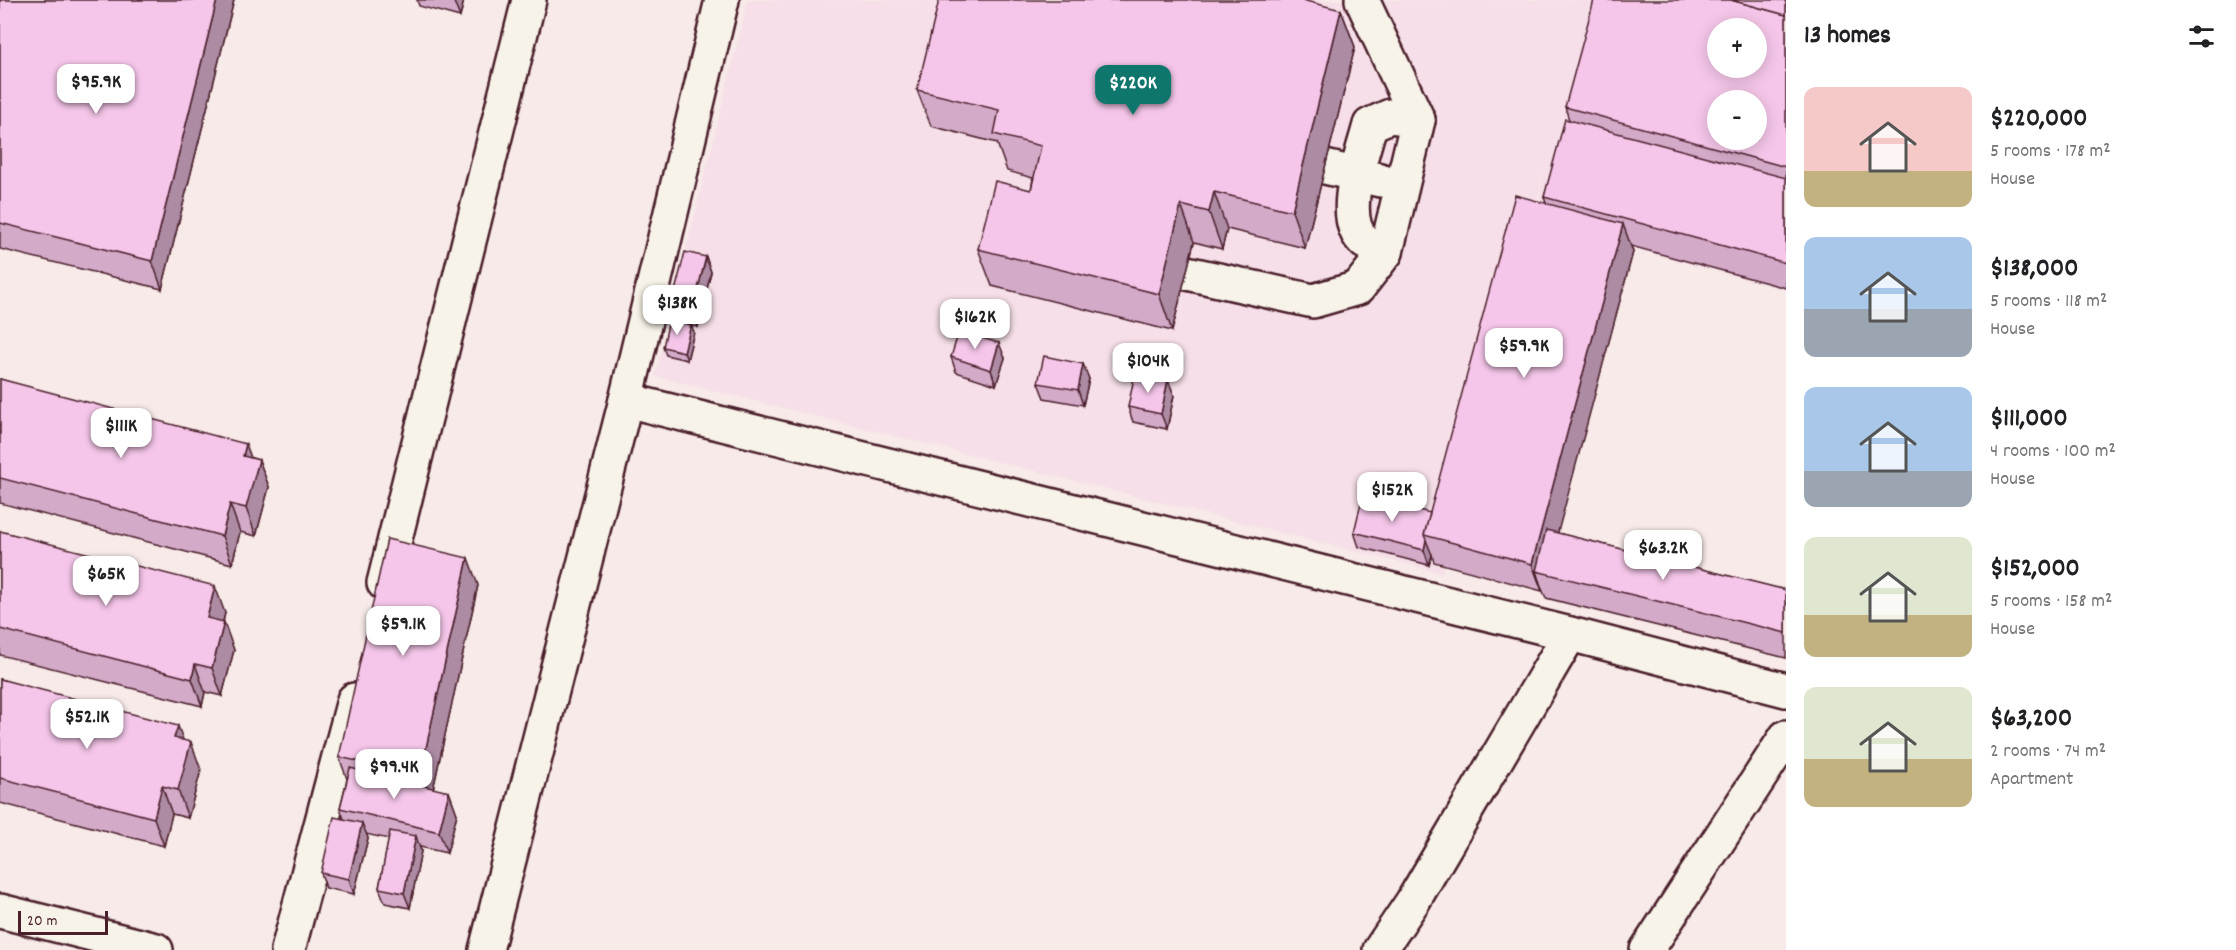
<!DOCTYPE html>
<meta charset="utf-8">
<style>
body{margin:0;font-family:Dekko,sans-serif;background:#f6f6f6;color:#202124;height:100vh;display:flex;flex-direction:column;font-size:22px;white-space:nowrap}
*{box-sizing:border-box;margin:0}
p{font-size:20px;color:#757577}
.icon{flex:none;width:33px;height:33px;fill:none;stroke:currentColor;stroke-width:2;stroke-linecap:round;stroke-linejoin:round}
.map{position:relative;flex:1;overflow:hidden}
.details{display:flex;flex-direction:column;background:#fff;width:450px}
.details>*{flex:none}
.tools{position:absolute;left:1707px;top:18px;display:grid;gap:12px}
.tools a{display:grid;place-items:center;width:60px;height:60px;border-radius:50%;background:#fff;box-shadow:0 3px 15px #0003;font-size:30px}
.scale{position:absolute;left:18px;bottom:15px;width:90px;box-sizing:border-box;padding-left:6px;border:3px solid #4a1f2b;border-top:0;font-size:16px;line-height:21px;white-space:nowrap;color:#4a1f2b;-webkit-text-stroke:4px #f7f3e8;paint-order:stroke}
.price{position:absolute;translate:-50% -51px;padding:0 14px;border-radius:12px;background:#fff;color:#222;font-size:20px;line-height:39px;filter:drop-shadow(0 2px 3px #0008)}
.price::after{content:'';position:absolute;left:50%;top:36px;width:18px;height:14px;margin-left:-9px;background:inherit;clip-path:polygon(0 0,100% 0,50% 100%)}
.price.selected{background:#0f766e;color:#fff}
ul{padding:0;list-style:none}
li{display:flex;align-items:center;gap:18px;height:150px;padding:0 18px}
li span{display:grid;place-items:center;flex:none;width:168px;height:120px;border-radius:12px;color:#555}
li>.icon{margin-inline-start:auto}
span .icon{width:72px;height:72px;fill:#fffc;stroke-width:1}
li b{font-size:26px}
h2{display:flex;justify-content:space-between;align-items:center;height:72px;padding:0 18px;font-size:26px}
main{display:flex;flex:1;min-height:0}
.map>svg:first-child{display:block}
</style>
<main>
<div class="map">
<svg width="1786" height="950" viewBox="0 0 1786 950">
<rect width="100%" height="100%" fill="#f7eae8"/>
<filter id="ink" filterUnits="userSpaceOnUse"><feTurbulence type="fractalNoise" baseFrequency=".0167" numOctaves="2"/><feDisplacementMap in="SourceGraphic" scale="12" xChannelSelector="R" yChannelSelector="G"/><feConvolveMatrix kernelMatrix="1 2 1 2 8 2 1 2 1" color-interpolation-filters="sRGB"/></filter>
<g filter="url(#ink)">
<path fill="#f6dfe8" fill-rule="evenodd" d="M748 0H1786V290L1534 222 1544 171 1442 573 655 376ZM1718 28H1756V68H1718ZM1718 100H1756V140H1718Z"/>
<g fill="none" stroke-linecap="round" stroke-linejoin="round">
<g stroke="#4a1f2b" stroke-width="38">
<g id="minor">
<path d="M1325 167 1380 180"/>
<path d="M1386 252C1380 249 1371 246 1365 242 1337 219 1363 153 1370 125L1390 116 1418 120"/>
<path d="M1187 273 1313 301 1358 288 1386 252 1418 120 1362 0"/>
<path d="M626 400 1570 634 1786 690"/>
<path d="M384 583 529 0"/>
<path d="M0 911 156 950"/>
<path d="M288 950 354 700"/>
<path d="M486 950 626 400 722 0"/>
<path d="M1380 950 1413 901 1570 634"/>
<path d="M1647 950 1786 737"/>
</g>
</g>
<use href="#minor" stroke="#f7f3e8" stroke-width="33"/>
</g>
<g fill="#d3aac8" stroke="#4a1f2b" stroke-width="1.5">
<path d="M0 0H234L162 289 0 249Z"/>
<path d="M417 0H464L460 17 419 6Z"/>
<path d="M1786 0V288L1631 246 1633 252 1557 533 1786 590V658L1546 598 1542 589V591L1434 562 1432 555 1429 565 1359 547 1354 532 1430 513 1546 203 1544 197 1569 120 1565 107Z"/>
<path d="M1341 10 1355 47 1305 248 1227 229 1222 249 1194 242 1172 331 992 286 978 249 1031 190 1033 178 1007 171 997 143 931 126 917 90Z"/>
<path d="M706 257 711 272 698 327 691 326 694 332 687 360 666 355 663 347 676 321 671 307Z"/>
<path d="M951 357 1005 358 996 385 956 372Z"/>
<path d="M1083 364 1089 379 1083 405 1044 398 1038 383Z"/>
<path d="M0 379 259 460 269 487 256 536 240 532 232 564 0 503Z"/>
<path d="M1168 380 1174 395 1167 429 1133 422 1128 407Z"/>
<path d="M0 531 225 613 223 622 234 650 222 696 205 692 202 706 0 655Z"/>
<path d="M478 585 433 789 449 792 457 814 447 853 420 847 421 851 410 908 385 903 379 888 389 839 366 834 368 838 354 894 326 888 321 873 344 819 340 808 347 779 339 757Z"/>
<path d="M0 679 183 740 201 770 188 818 172 814 164 846 0 803Z"/>
</g>
<g fill="#ac8ba3" stroke="#4a1f2b" stroke-width="1.5">
<path d="M217 0H234L162 289 152 261Z"/>
<path d="M455 0H464L460 17 454 2Z"/>
<path d="M1341 10 1355 47 1305 248 1292 211Z"/>
<path d="M1214 192 1227 229 1222 249 1209 212Z"/>
<path d="M1181 205 1194 242 1172 331 1159 294Z"/>
<path d="M1623 224 1633 252 1547 573 1536 571 1542 589V591L1532 564Z"/>
<path d="M706 257 711 272 698 327 692 312Z"/>
<path d="M691 325 694 332 687 360 684 352Z"/>
<path d="M999 343 1005 358 996 385 991 370Z"/>
<path d="M1083 364 1089 379 1083 405 1078 390Z"/>
<path d="M1168 380 1174 395 1167 429 1161 414Z"/>
<path d="M246 444 256 471 259 460 269 487 256 536 246 508 243 456Z"/>
<path d="M230 504 240 532 232 564 222 536Z"/>
<path d="M1426 540 1432 555 1429 565 1424 550Z"/>
<path d="M468 558 478 585 430 803 420 775Z"/>
<path d="M215 586 225 613 217 645 207 618Z"/>
<path d="M224 622 234 650 222 696 212 668Z"/>
<path d="M195 664 205 692 202 706 192 679Z"/>
<path d="M178 726 188 753 191 742 201 770 188 818 178 790 174 738Z"/>
<path d="M162 786 172 814 164 846 154 818Z"/>
<path d="M449 792 457 814 447 853 439 832Z"/>
<path d="M362 823 368 838 354 894 349 879Z"/>
<path d="M416 836 421 851 410 908 404 893Z"/>
</g>
<g fill="#f5c6e9" stroke="#4a1f2b" stroke-width="1.5" fill-rule="evenodd">
<path d="M0 0H217L152 261 0 223Z"/>
<path d="M939 0H1302L1341 10 1292 211 1214 192 1209 212 1181 205 1159 294 978 249 995 181 1031 190 1041 146 994 134 999 110 917 90Z"/>
<path d="M1594 0H1731L1786 15V167L1565 107ZM1718 28H1756V68H1718ZM1718 100H1756V140H1718Z"/>
<path d="M1731 0H1786V15Z"/>
<path d="M1565 119 1786 178V263L1544 197Z"/>
<path d="M1515 195 1623 224 1532 564 1424 535Z"/>
<path d="M685 252 706 257 692 312 671 307Z"/>
<path d="M669 320 691 325 684 352 663 347Z"/>
<path d="M959 331 999 343 991 370 951 357Z"/>
<path d="M1044 356 1083 364 1078 390 1038 383Z"/>
<path d="M1135 373 1168 380 1161 414 1128 407Z"/>
<path d="M0 379 246 444 243 456 259 460 246 508 230 504 222 536 0 478Z"/>
<path d="M1363 495 1430 513 1424 535 1426 540 1424 550 1354 532Z"/>
<path d="M1546 530 1786 590V633L1536 571Z"/>
<path d="M0 531 215 586 207 618 224 622 212 668 195 664 192 679 0 629Z"/>
<path d="M387 539 468 558 420 775 339 757Z"/>
<path d="M0 679 178 726 174 738 191 742 178 790 162 786 154 818 0 778Z"/>
<path d="M350 768 449 792 439 832 340 808Z"/>
<path d="M334 817 362 823 349 879 321 873Z"/>
<path d="M390 831 416 836 404 893 379 888Z"/>
</g>
</g>
</svg>
<div class="tools">
<a>+</a>
<a>−</a>
</div>
<div class="scale">20 m</div>
<b class="price" style="left:96px;top:115px">$95.9K</b>
<b class="price selected" style="left:1133px;top:116px">$220K</b>
<b class="price" style="left:677px;top:336px">$138K</b>
<b class="price" style="left:975px;top:350px">$162K</b>
<b class="price" style="left:1524px;top:379px">$59.9K</b>
<b class="price" style="left:1148px;top:394px">$104K</b>
<b class="price" style="left:121px;top:459px">$111K</b>
<b class="price" style="left:1392px;top:523px">$152K</b>
<b class="price" style="left:1663px;top:581px">$63.2K</b>
<b class="price" style="left:106px;top:607px">$65K</b>
<b class="price" style="left:403px;top:657px">$59.1K</b>
<b class="price" style="left:87px;top:750px">$52.1K</b>
<b class="price" style="left:394px;top:800px">$99.4K</b>
</div>
<section class="details">
<h2>13 homes<svg class="icon" aria-label="filters" viewBox="0 0 24 24"><path d="M4 7h16M4 17h16"/><circle cx="9" cy="7" r="2"/><circle cx="15" cy="17" r="2"/></svg></h2>
<ul>
<li><span style="background:linear-gradient(#f6c9c9 70%,#c2b280 0)"><svg class="icon" aria-label="home" viewBox="0 0 24 24"><path d="M3 11l9-7 9 7M6 9v11h12V9"/></svg></span><div><b>$220,000</b><p>5 rooms · 178 m²</p><p>House</p></div></li>
<li><span style="background:linear-gradient(#a9c7e8 60%,#9aa5b1 0)"><svg class="icon" aria-label="home" viewBox="0 0 24 24"><path d="M3 11l9-7 9 7M6 9v11h12V9"/></svg></span><div><b>$138,000</b><p>5 rooms · 118 m²</p><p>House</p></div></li>
<li><span style="background:linear-gradient(#a9c7e8 70%,#9aa5b1 0)"><svg class="icon" aria-label="home" viewBox="0 0 24 24"><path d="M3 11l9-7 9 7M6 9v11h12V9"/></svg></span><div><b>$111,000</b><p>4 rooms · 100 m²</p><p>House</p></div></li>
<li><span style="background:linear-gradient(#dfe7d0 65%,#c2b280 0)"><svg class="icon" aria-label="home" viewBox="0 0 24 24"><path d="M3 11l9-7 9 7M6 9v11h12V9"/></svg></span><div><b>$152,000</b><p>5 rooms · 158 m²</p><p>House</p></div></li>
<li><span style="background:linear-gradient(#dfe7d0 60%,#c2b280 0)"><svg class="icon" aria-label="home" viewBox="0 0 24 24"><path d="M3 11l9-7 9 7M6 9v11h12V9"/></svg></span><div><b>$63,200</b><p>2 rooms · 74 m²</p><p>Apartment</p></div></li>
</ul>
</section>
</main>
